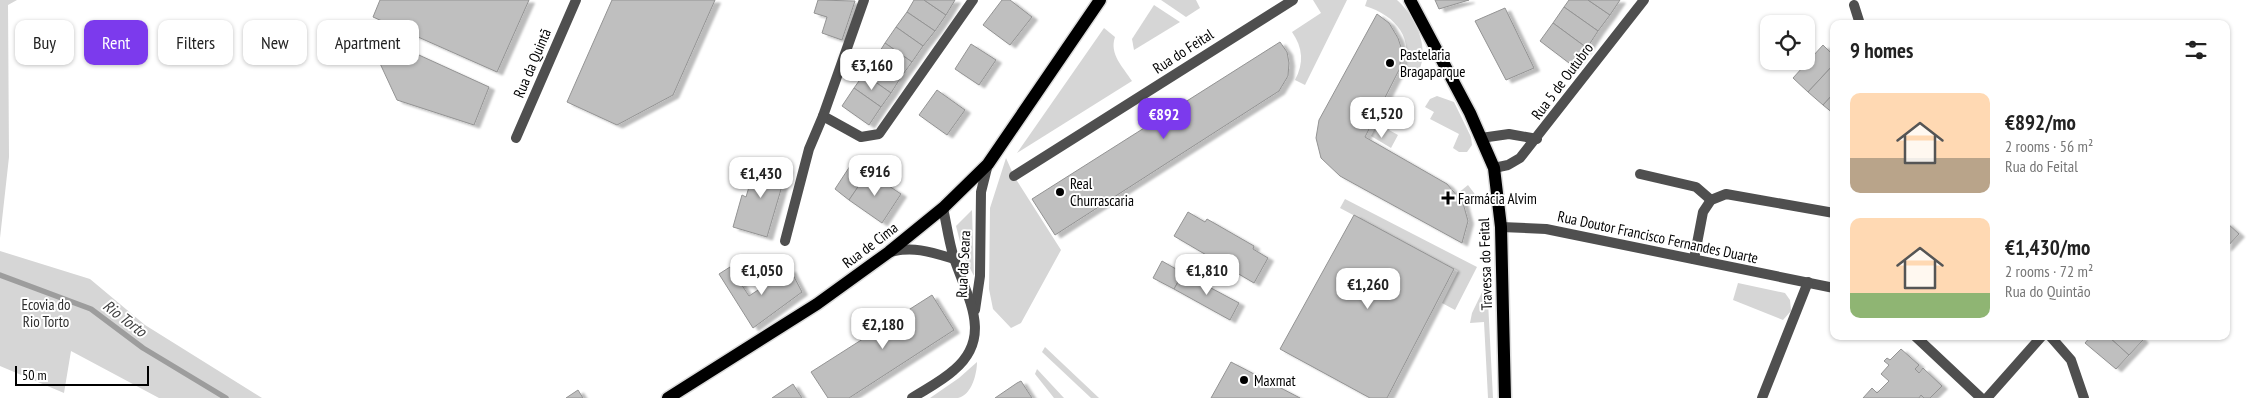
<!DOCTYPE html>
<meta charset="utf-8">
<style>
body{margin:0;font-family:"PT Sans Narrow",sans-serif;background:#f6f6f6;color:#222;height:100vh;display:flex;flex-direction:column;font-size:19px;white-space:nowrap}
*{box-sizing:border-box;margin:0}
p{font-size:16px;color:#767676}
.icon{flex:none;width:28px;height:28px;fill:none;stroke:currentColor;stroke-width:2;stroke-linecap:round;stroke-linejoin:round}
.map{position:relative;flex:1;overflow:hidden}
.sheet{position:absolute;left:1830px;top:20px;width:400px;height:320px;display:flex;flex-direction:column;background:#fff;border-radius:10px;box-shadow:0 1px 4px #0004}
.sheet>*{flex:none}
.hud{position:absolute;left:15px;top:20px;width:475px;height:45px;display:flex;gap:10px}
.tools{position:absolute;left:1760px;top:15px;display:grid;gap:10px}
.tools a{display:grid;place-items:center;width:55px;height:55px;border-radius:10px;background:#fff;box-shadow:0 1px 4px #0004;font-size:25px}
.scale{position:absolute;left:15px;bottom:12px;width:134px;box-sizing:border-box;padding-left:5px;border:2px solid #000;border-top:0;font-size:14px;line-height:18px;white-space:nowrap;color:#000;-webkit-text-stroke:4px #fff;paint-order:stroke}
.price{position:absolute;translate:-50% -42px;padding:0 11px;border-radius:10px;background:#fff;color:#222;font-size:16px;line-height:32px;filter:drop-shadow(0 1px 2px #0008)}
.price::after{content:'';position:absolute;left:50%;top:30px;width:15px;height:11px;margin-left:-8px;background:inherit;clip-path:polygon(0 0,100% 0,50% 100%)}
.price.selected{background:#7c3aed;color:#fff}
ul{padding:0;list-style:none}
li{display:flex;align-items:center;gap:15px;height:125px;padding:0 20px}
li span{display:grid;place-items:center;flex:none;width:140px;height:100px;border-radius:10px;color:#555}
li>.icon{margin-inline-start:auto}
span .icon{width:60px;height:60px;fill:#fffc;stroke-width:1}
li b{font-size:21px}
h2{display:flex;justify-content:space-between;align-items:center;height:60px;padding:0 20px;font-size:21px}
.tag{padding:0 18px;border-radius:10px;background:#fff;box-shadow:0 1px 4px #0004;font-size:18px;line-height:45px}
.tag.selected{background:#7c3aed;color:#fff}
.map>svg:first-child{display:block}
</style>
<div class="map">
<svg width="2251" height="398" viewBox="0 0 2251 398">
<defs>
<filter id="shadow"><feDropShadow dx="5.5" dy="3" stdDeviation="1" flood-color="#0004"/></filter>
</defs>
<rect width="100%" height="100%" fill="#fff"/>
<g fill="#d6d6d6">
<path d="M0 0H17L8 5 9 157 0 238Z"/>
<path d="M1161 0H1196L1200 8 1186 17Z"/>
<path d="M1313 0H1347L1305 85 1295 80C1304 63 1303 48 1292 32L1321 13Z"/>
<path d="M1367 0H1397C1413 14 1426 39 1422 61 1421 67 1417 74 1414 79L1403 73C1415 39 1397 16 1365 6Z"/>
<path d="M1154 5 1180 22 1134 50 1132 39Z"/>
<path d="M1104 28 1115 37C1109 54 1123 67 1132 81L1017 153Z"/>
<path d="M1437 96 1454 102 1471 137 1472 145 1467 152H1459L1453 148 1459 134 1430 119 1434 112 1425 107 1430 99Z"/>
<path d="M1383 112 1394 119 1389 130 1398 135 1391 148 1371 136Z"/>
<path d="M1006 158 1014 176 1061 250 1021 323 1011 328 993 309 989 289 990 208Z"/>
<path d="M1468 185 1477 197 1465 205 1457 194Z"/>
<path d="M1345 199 1477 267 1455 310 1442 303 1458 271 1340 208Z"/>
<path d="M972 210 974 276 964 257 956 226Z"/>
<path d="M0 251 90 279 145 325 262 398H159L71 351 64 393 0 366Z"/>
<path d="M1487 282 1493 398H1488L1484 322 1470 323 1472 313Z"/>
<path d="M1738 283 1785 293 1790 300 1791 311 1783 320 1733 300Z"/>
<path d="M1045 347 1099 398H1091L1042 352Z"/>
<path d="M977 362C977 373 972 395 958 398 950 398 938 398 930 398L959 378Z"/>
<path d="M1037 369 1064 398H1054L1035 374Z"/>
</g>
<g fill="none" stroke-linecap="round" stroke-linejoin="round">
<path stroke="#9d9d9d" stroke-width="5.5" d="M0 275 91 309 143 348 226 398"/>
</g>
<g fill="#bfbfbf" stroke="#939393" filter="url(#shadow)">
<path d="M380 0H529L497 72 373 17Z"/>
<path d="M612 0H715L673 95 617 125 567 102Z"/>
<path d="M818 0 855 1 842 40 822 33 827 17 814 13Z"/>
<path d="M914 0H924L946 15 935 31 907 12Z"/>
<path d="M924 0H955L946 15Z"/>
<path d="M1002 0H1010L1032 17 1010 45 983 25Z"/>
<path d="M1435 0H1469L1439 9Z"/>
<path d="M1569 0H1588L1610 15 1598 31 1564 7Z"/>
<path d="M1588 0H1620L1610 15Z"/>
<path d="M1564 7 1598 31 1587 48 1553 23Z"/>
<path d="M1505 8 1534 68 1506 80 1475 21Z"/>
<path d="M907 12 935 31 923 46 896 27Z"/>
<path d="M1377 14 1389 23 1398 38 1401 47 1400 68 1365 137 1447 184 1453 191 1463 203 1468 221 1462 243 1340 176 1321 158 1316 138 1319 120Z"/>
<path d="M1553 23 1587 48 1573 66 1540 41Z"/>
<path d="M896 27 923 46 912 62 885 43Z"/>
<path d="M386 40 489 87 474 125 397 100 377 57Z"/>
<path d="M1280 42 1287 52 1289 63 1288 76 1279 91 1055 235 1032 199Z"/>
<path d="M885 43 912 62 901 77 875 59Z"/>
<path d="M971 44 996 60 979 85 955 69Z"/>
<path d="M1823 45 1834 56V64L1808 92 1793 78Z"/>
<path d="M875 59 901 77 891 93 864 74Z"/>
<path d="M1834 64V93L1823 105 1808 92Z"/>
<path d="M864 74 891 93 881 107 854 88Z"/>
<path d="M854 88 881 107 869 125 842 106Z"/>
<path d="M937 90 965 110 947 135 919 115Z"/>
<path d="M1834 93V114L1823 105Z"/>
<path d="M757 160 787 169 767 237 733 227 742 195 746 197Z"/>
<path d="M854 160 871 169 849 200 835 189Z"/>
<path d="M868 172 901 194 882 223 849 200Z"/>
<path d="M1188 212 1205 222 1207 219 1254 246 1253 249 1268 258 1254 283 1174 236Z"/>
<path d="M1354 215 1454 269 1387 398H1370L1280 349Z"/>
<path d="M2226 222 2239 234 2226 248Z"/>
<path d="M1162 261 1183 273 1174 289 1153 278Z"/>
<path d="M730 267 749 296 790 269 802 292 753 328 719 274Z"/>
<path d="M1183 273 1239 303 1230 320 1174 289Z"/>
<path d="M932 295 954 330 849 398H828L811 372Z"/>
<path d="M2091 336H2108L2129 355 2116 369 2085 343Z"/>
<path d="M2108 336H2139L2143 340 2129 355Z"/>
<path d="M1901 349 1919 365 1915 369 1919 373 1923 368 1942 386 1930 398H1924L1921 395 1919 398H1863L1872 388 1877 393 1889 381 1881 374 1889 365 1884 361 1887 358 1890 360Z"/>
<path d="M1231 362 1300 398H1211Z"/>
<path d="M1021 381 1032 398H995L1017 383Z"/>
<path d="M793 384 802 398H772Z"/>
<path d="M578 390 583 398H566Z"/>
</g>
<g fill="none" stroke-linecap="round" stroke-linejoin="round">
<g stroke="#dbdbdb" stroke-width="15">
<g id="primary">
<path d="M1410 0 1470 113 1494 168 1501 227 1505 398"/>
<path d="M668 398 817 304 889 252 943 208 988 164 1100 0"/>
</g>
</g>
<g stroke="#4f4f4f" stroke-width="10">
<path d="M864 0 823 116 861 137 879 134 973 0"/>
<path d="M1854 5 1860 24"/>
<path d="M516 138 576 0"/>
<path d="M1481 138 1509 134 1537 139"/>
<path d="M1494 168 1508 165 1520 158 1644 0"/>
<path d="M1640 174 1696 187 1711 200"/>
<path d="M1014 176 1293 0"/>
<path d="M1501 227 1546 229 1834 288"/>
<path d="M785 241 809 149 823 116"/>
<path d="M890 252C914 246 931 252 954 259"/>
<path d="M1694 259 1703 212 1711 200 1726 194 1834 213"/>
<path d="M975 310 980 276 981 192 988 164"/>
<path d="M1915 336 1981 398"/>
<path d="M2050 336 2071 360 2084 398"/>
<path d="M912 398C926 389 942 381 954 370 993 337 968 299 955 261 949 244 947 226 943 208"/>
<path d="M1762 398 1808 282"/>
<path d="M1987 398 2042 336"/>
</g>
<use href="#primary" stroke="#000" stroke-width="12"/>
</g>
<g fill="#000" stroke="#fff" stroke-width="2">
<circle cx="1390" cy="63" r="5"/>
<circle cx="1060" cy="192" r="5"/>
<path d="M1445.5 190.5h5v5h5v5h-5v5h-5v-5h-5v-5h5z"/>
<circle cx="1244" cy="380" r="5"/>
</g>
<g text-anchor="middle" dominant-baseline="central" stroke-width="4" stroke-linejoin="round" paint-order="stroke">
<g font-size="15" fill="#000" stroke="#fff">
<text transform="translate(1183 51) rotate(-33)">Rua do Feital</text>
<text transform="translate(532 63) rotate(-67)">Rua da Quintã</text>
<text transform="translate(1562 81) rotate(-53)">Rua 5 de Outubro</text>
<text transform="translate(1658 237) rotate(12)">Rua Doutor Francisco Fernandes Duarte</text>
<text transform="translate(870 245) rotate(-37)">Rua de Cima</text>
<text transform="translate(963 264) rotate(-87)">Rua da Seara</text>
<text transform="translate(1485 264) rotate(-92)">Travessa do Feital</text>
</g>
<g font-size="15" fill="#000" stroke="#fff" text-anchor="start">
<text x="1400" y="54">Pastelaria<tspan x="1400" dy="17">Bragaparque</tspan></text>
<text x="1070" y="183">Real<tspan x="1070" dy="17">Churrascaria</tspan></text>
<text x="1458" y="198">Farmácia Alvim</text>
<text x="1254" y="380">Maxmat</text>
</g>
<g font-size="15" fill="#2d2d2d" stroke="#fff">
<text x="46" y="304">Ecovia do<tspan x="46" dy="17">Rio Torto</tspan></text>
</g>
<g font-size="16" font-style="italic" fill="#3e3e3e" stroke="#fff">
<text transform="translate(125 318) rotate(37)">Rio Torto</text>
</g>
</g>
</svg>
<div class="tools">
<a><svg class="icon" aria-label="locate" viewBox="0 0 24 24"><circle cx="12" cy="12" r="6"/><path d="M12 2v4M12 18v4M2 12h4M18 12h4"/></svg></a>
</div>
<div class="scale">50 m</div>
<b class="price" style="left:872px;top:91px">€3,160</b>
<b class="price" style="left:1382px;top:139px">€1,520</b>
<b class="price selected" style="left:1164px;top:140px">€892</b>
<b class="price" style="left:875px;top:197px">€916</b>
<b class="price" style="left:761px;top:199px">€1,430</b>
<b class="price" style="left:762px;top:296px">€1,050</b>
<b class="price" style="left:1207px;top:296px">€1,810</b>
<b class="price" style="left:1368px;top:310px">€1,260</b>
<b class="price" style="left:883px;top:350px">€2,180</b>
<div class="hud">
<a class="tag">Buy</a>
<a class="tag selected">Rent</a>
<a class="tag">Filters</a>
<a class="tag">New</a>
<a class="tag">Apartment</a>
</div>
<section class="sheet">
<h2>9 homes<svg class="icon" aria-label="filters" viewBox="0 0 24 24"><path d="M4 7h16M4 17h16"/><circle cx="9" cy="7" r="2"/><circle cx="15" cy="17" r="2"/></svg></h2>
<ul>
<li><span style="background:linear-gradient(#ffd9b3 65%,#b9a48a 0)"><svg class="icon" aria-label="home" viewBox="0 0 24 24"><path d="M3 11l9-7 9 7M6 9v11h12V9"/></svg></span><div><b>€892/mo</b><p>2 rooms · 56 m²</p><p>Rua do Feital</p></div></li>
<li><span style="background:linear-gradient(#ffd9b3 75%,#8fb573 0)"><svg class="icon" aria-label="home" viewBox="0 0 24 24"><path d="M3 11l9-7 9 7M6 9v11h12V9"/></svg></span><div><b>€1,430/mo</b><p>2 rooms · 72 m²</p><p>Rua do Quintão</p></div></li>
</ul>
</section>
</div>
